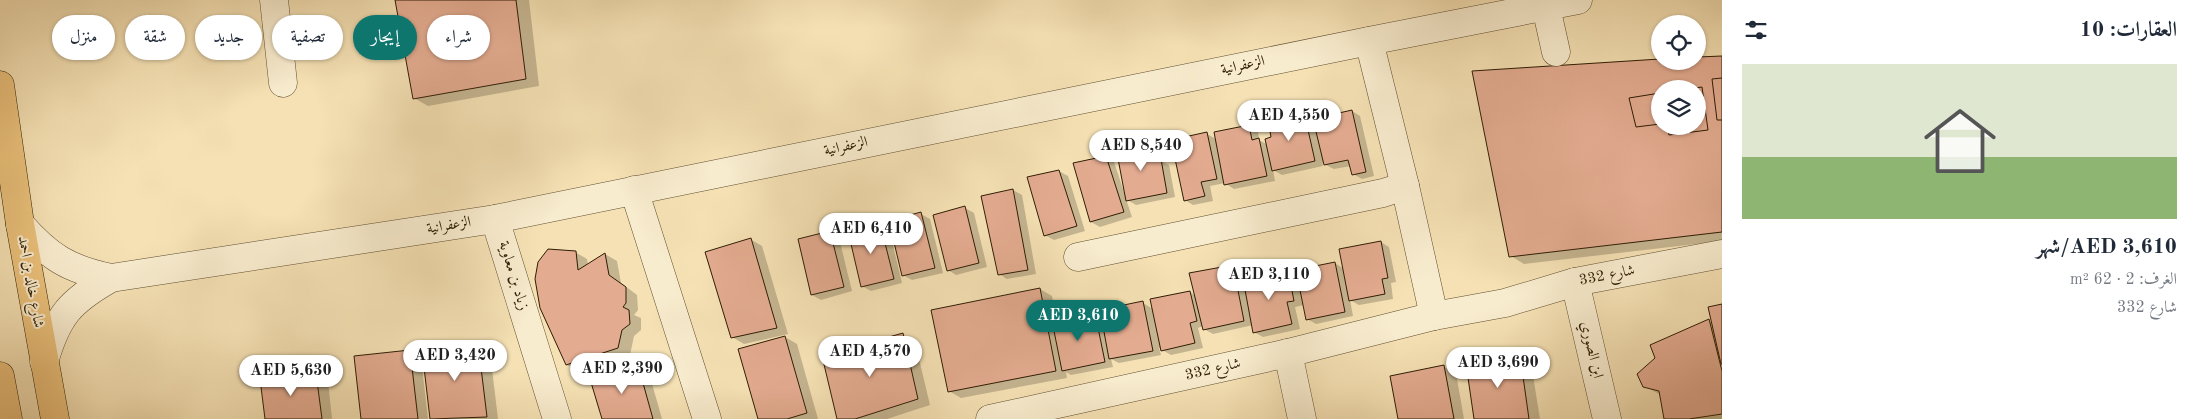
<!DOCTYPE html>
<html lang="ar">
<meta charset="utf-8">
<style>
body{margin:0;font-family:"Old Standard TT",Amiri,serif;background:#f2f2f3;color:#1f2937;direction:rtl;height:100vh;display:flex;flex-direction:column;font-size:19px;white-space:nowrap}
*{box-sizing:border-box;margin:0}
p{font-size:16px;color:#747a83}
.icon{flex:none;width:28px;height:28px;fill:none;stroke:currentColor;stroke-width:2;stroke-linecap:round;stroke-linejoin:round}
.map{position:relative;flex:1;overflow:hidden;direction:ltr}
.sheet{display:flex;flex-direction:column;background:#fff;width:475px}
.sheet>*{flex:none}
.banner{position:absolute;left:15px;top:15px;width:475px;height:45px;direction:rtl;display:flex;gap:10px}
.tools{position:absolute;left:1651px;top:15px;display:grid;gap:10px}
.tools a{display:grid;place-items:center;width:55px;height:55px;border-radius:50%;background:#fff;box-shadow:0 1px 4px #0004;font-size:25px}
.price{position:absolute;translate:-50% -42px;padding:0 11px;border-radius:18px;background:#fff;color:#222;font-size:16px;line-height:32px;filter:drop-shadow(0 1px 2px #0008)}
.price::after{content:'';position:absolute;left:50%;top:30px;width:15px;height:11px;margin-left:-8px;background:inherit;clip-path:polygon(0 0,100% 0,50% 100%)}
.price.active{background:#0f766e;color:#fff}
ul{padding:0;list-style:none}
li{display:grid;align-content:center;gap:10px;height:265px;padding:0 20px}
li+li{border-top:1px solid #e0e1e3}
li span{display:grid;place-items:center;height:155px;border-radius:0px;color:#555}
li>.icon{margin-inline-start:auto}
span .icon{width:90px;height:90px;fill:#fffc;stroke-width:1}
li b{font-size:21px}
h2{display:flex;justify-content:space-between;align-items:center;height:60px;padding:0 20px;font-size:21px}
.tag{padding:0 18px;border-radius:22px;background:#fff;box-shadow:0 1px 4px #0004;font-size:18px;line-height:45px}
.tag.active{background:#0f766e;color:#fff}
main{display:flex;flex:1;min-height:0}
.map>svg:first-child{display:block}
</style>
<main>
<section class="sheet">
<h2>العقارات: 10<svg class="icon" aria-label="filters" viewBox="0 0 24 24"><path d="M4 7h16M4 17h16"/><circle cx="9" cy="7" r="2"/><circle cx="15" cy="17" r="2"/></svg></h2>
<ul>
<li><span style="background:linear-gradient(#dfe7d0 60%,#8fb573 0)"><svg class="icon" aria-label="home" viewBox="0 0 24 24"><path d="M3 11l9-7 9 7M6 9v11h12V9"/></svg></span><div><b>AED 3,610/شهر</b><p>الغرف: 2 · 62 m²</p><p>شارع 332</p></div></li>
</ul>
</section>
<div class="map">
<svg width="1722" height="419" viewBox="0 0 1722 419">
<rect width="100%" height="100%" fill="#f5e1b4"/>
<filter id="stains"><feTurbulence type="fractalNoise" baseFrequency=".004" numOctaves="4"/><feColorMatrix values="0 0 0 0 .2 0 0 0 0 .09 0 0 0 0 .02 0 0 0 .5 -.17"/></filter>
<radialGradient id="worn" r=".72"><stop offset=".6" stop-color="#630" stop-opacity="0"/><stop offset="1" stop-color="#630" stop-opacity=".3"/></radialGradient>
<g fill="#0003" fill-rule="evenodd">
<path d="M396 0H529L539 86 428 106 414 98Z"/>
<path d="M1722 57V241L1524 264 1511 256 1660 61H1698V58ZM1660 89H1698V126H1660Z"/>
<path d="M1352 111 1360 116 1374 176 1362 179 1353 174 1351 166 1334 169 1322 163 1323 166 1282 175 1273 170 1275 181 1234 189 1225 183 1210 186 1213 201 1193 205 1185 200 1207 134 1216 139 1249 127 1258 132 1259 140 1268 145 1273 138 1304 113 1313 120Z"/>
<path d="M1152 143 1160 148 1163 162 1169 165 1175 197 1136 205 1126 199 1132 217 1100 227 1091 222 1106 157 1114 162 1125 195 1126 194Z"/>
<path d="M1059 171 1068 176 1085 231 1054 240 1045 235Z"/>
<path d="M1013 190 1022 195 1036 274 1007 279 999 274Z"/>
<path d="M965 208 974 213 987 267 956 275 948 270Z"/>
<path d="M921 214 930 219 943 273 912 280 903 275Z"/>
<path d="M880 224 889 229 902 283 871 291 862 286Z"/>
<path d="M830 233 839 238 852 291 821 300 812 295Z"/>
<path d="M750 239 762 246 788 334 744 344 732 337Z"/>
<path d="M1381 242 1389 247 1396 282 1391 283 1393 299 1359 305 1350 300 1353 316 1316 324 1307 319 1304 305 1295 307 1300 329 1263 337 1254 332 1253 325 1213 334 1204 329 1203 326 1198 328 1203 348 1171 355 1159 348 1161 355 1119 363 1111 359 1113 367 1071 375 1066 372 1067 378 961 398 949 391 1040 289 1052 296 1057 322 1095 314 1103 319 1143 303 1153 309 1190 292 1196 296 1233 266 1241 271 1243 280 1288 271 1298 277 1335 263 1344 269Z"/>
<path d="M575 252 587 259 588 265 605 254 617 261 621 283 637 295 638 310 634 315 641 318V330L634 336 630 355 579 371 567 365Z"/>
<path d="M1722 305V419H1666L1661 395 1644 386 1709 321 1713 323Z"/>
<path d="M903 335 915 342 930 405 887 419H838Z"/>
<path d="M785 337 797 344 818 419H759Z"/>
<path d="M478 345 490 352 498 419H431L424 351Z"/>
<path d="M409 351 421 358 428 419H362Z"/>
<path d="M1519 357 1531 363 1540 419H1475Z"/>
<path d="M637 366 649 373 662 419H603Z"/>
<path d="M1444 367 1456 373 1464 419H1399Z"/>
<path d="M316 374 328 381 332 419H266Z"/>
</g>
<g fill="#e3ab90" stroke="#2e1d04" fill-rule="evenodd">
<path d="M395 0H516L526 79 413 99Z"/>
<path d="M1722 56V232L1509 257 1472 71 1660 59V61H1698V57ZM1660 89H1698V126H1660Z"/>
<path d="M1722 78V120H1717L1712 79Z"/>
<path d="M1702 87 1708 130 1669 135 1667 126H1698V89H1689Z"/>
<path d="M1660 93V124L1636 127 1629 98Z"/>
<path d="M1352 110 1366 172 1352 175 1348 160 1324 165 1313 119Z"/>
<path d="M1304 112 1315 161 1272 171 1265 139 1271 137 1268 120Z"/>
<path d="M1249 125 1252 140 1259 138 1267 176 1224 185 1214 132Z"/>
<path d="M1207 132 1217 179 1201 182 1205 196 1184 201 1171 140Z"/>
<path d="M1152 142 1155 160 1161 159 1167 193 1126 201 1116 148Z"/>
<path d="M1106 156 1124 212 1090 222 1073 163Z"/>
<path d="M1059 170 1077 226 1044 236 1027 177Z"/>
<path d="M1013 189 1028 270 998 275 981 196Z"/>
<path d="M965 206 979 263 947 271 933 215Z"/>
<path d="M921 212 935 268 902 276 889 221Z"/>
<path d="M880 223 894 279 861 287 848 231Z"/>
<path d="M830 231 844 287 811 295 798 239Z"/>
<path d="M751 238 777 328 731 338 705 252Z"/>
<path d="M1381 241 1388 278 1382 279 1385 294 1349 301 1339 249Z"/>
<path d="M548 249 576 251 578 270 605 253 609 275 626 287V303L623 307 629 310 630 324 622 330 618 348 566 365 540 308 535 279 538 262Z"/>
<path d="M1335 262 1345 312 1306 320 1296 270Z"/>
<path d="M1233 265 1244 321 1203 330 1189 273Z"/>
<path d="M1288 270 1294 301 1287 302 1292 324 1253 333 1243 279Z"/>
<path d="M1040 288 1056 371 948 392 931 310Z"/>
<path d="M1190 291 1197 321 1190 323 1195 343 1161 351 1150 299Z"/>
<path d="M1143 301 1153 351 1109 359 1100 310Z"/>
<path d="M1722 304V364H1721L1708 307Z"/>
<path d="M1095 313 1105 362 1062 371 1052 321Z"/>
<path d="M1709 319 1722 371V414L1689 419H1664L1659 391 1643 387 1637 374 1655 358 1650 345Z"/>
<path d="M903 333 918 399 855 419H837L822 356Z"/>
<path d="M785 336 807 413 787 419H758L738 349Z"/>
<path d="M478 343 487 417 430 419 422 350Z"/>
<path d="M410 350 418 419H361L354 356Z"/>
<path d="M1520 355 1529 419H1474L1466 364Z"/>
<path d="M638 365 653 419H602L590 379Z"/>
<path d="M1444 365 1454 419H1398L1390 376Z"/>
<path d="M316 373 322 419H265L260 379Z"/>
</g>
<g fill="none" stroke-linecap="round" stroke-linejoin="round">
<g stroke="#604e30" stroke-width="29">
<g id="minor">
<path d="M274 0 283 83"/>
<path d="M1546 7 1556 52"/>
<path d="M1369 41 1405 186 1434 316"/>
<path d="M634 190 707 419"/>
<path d="M495 219 557 419"/>
<path d="M20 224C49 257 68 269 111 278"/>
<path d="M1078 257 1383 193 1405 186"/>
<path d="M1575 282 1607 419"/>
<path d="M1288 353 1302 419"/>
<path d="M44 362C57 316 70 301 111 278L495 219 1369 41 1578 0"/>
<path d="M990 419 1288 353 1434 316 1505 303 1575 282 1722 254"/>
</g>
</g>
<g stroke="#2e1d04" stroke-width="29">
<g id="major">
<path d="M0 85 20 224 55 419"/>
<path d="M0 376 8 419"/>
</g>
</g>
<use href="#minor" stroke="#f8ecce" stroke-width="28"/>
<use href="#major" stroke="#eac07a" stroke-width="28"/>
</g>
<g text-anchor="middle" dominant-baseline="central" stroke-width="4" stroke-linejoin="round" paint-order="stroke">
<g font-size="15" fill="#2e1d04" stroke="#f8ecce">
<text transform="translate(1243 66) rotate(-12)">الزعفرانية</text>
<text transform="translate(846 147) rotate(-12)">الزعفرانية</text>
<text transform="translate(449 226) rotate(-9)">الزعفرانية</text>
<text transform="translate(513 276) rotate(73)">زياد بن معاوية</text>
<text transform="translate(1607 276) rotate(-11)">شارع 332</text>
<text transform="translate(30 282) rotate(80)">شارع خالد بن احمد</text>
<text transform="translate(1591 350) rotate(77)">ابن الصوري</text>
<text transform="translate(1213 370) rotate(-13)">شارع 332</text>
</g>
</g>
<rect width="100%" height="100%" filter="url(#stains)"/>
<rect width="100%" height="100%" fill="url(#worn)"/>
</svg>
<div class="tools">
<a><svg class="icon" aria-label="locate" viewBox="0 0 24 24"><circle cx="12" cy="12" r="6"/><path d="M12 2v4M12 18v4M2 12h4M18 12h4"/></svg></a>
<a><svg class="icon" aria-label="layers" viewBox="0 0 24 24"><path d="M12 4l9 5-9 5-9-5zM3 14l9 5 9-5"/></svg></a>
</div>
<b class="price" style="left:1289px;top:142px">AED 4,550</b>
<b class="price" style="left:1141px;top:172px">AED 8,540</b>
<b class="price" style="left:871px;top:255px">AED 6,410</b>
<b class="price" style="left:1269px;top:301px">AED 3,110</b>
<b class="price active" style="left:1078px;top:342px">AED 3,610</b>
<b class="price" style="left:870px;top:378px">AED 4,570</b>
<b class="price" style="left:455px;top:382px">AED 3,420</b>
<b class="price" style="left:1498px;top:389px">AED 3,690</b>
<b class="price" style="left:622px;top:395px">AED 2,390</b>
<b class="price" style="left:291px;top:397px">AED 5,630</b>
<div class="banner">
<a class="tag">شراء</a>
<a class="tag active">إيجار</a>
<a class="tag">تصفية</a>
<a class="tag">جديد</a>
<a class="tag">شقة</a>
<a class="tag">منزل</a>
</div>
</div>
</main>
